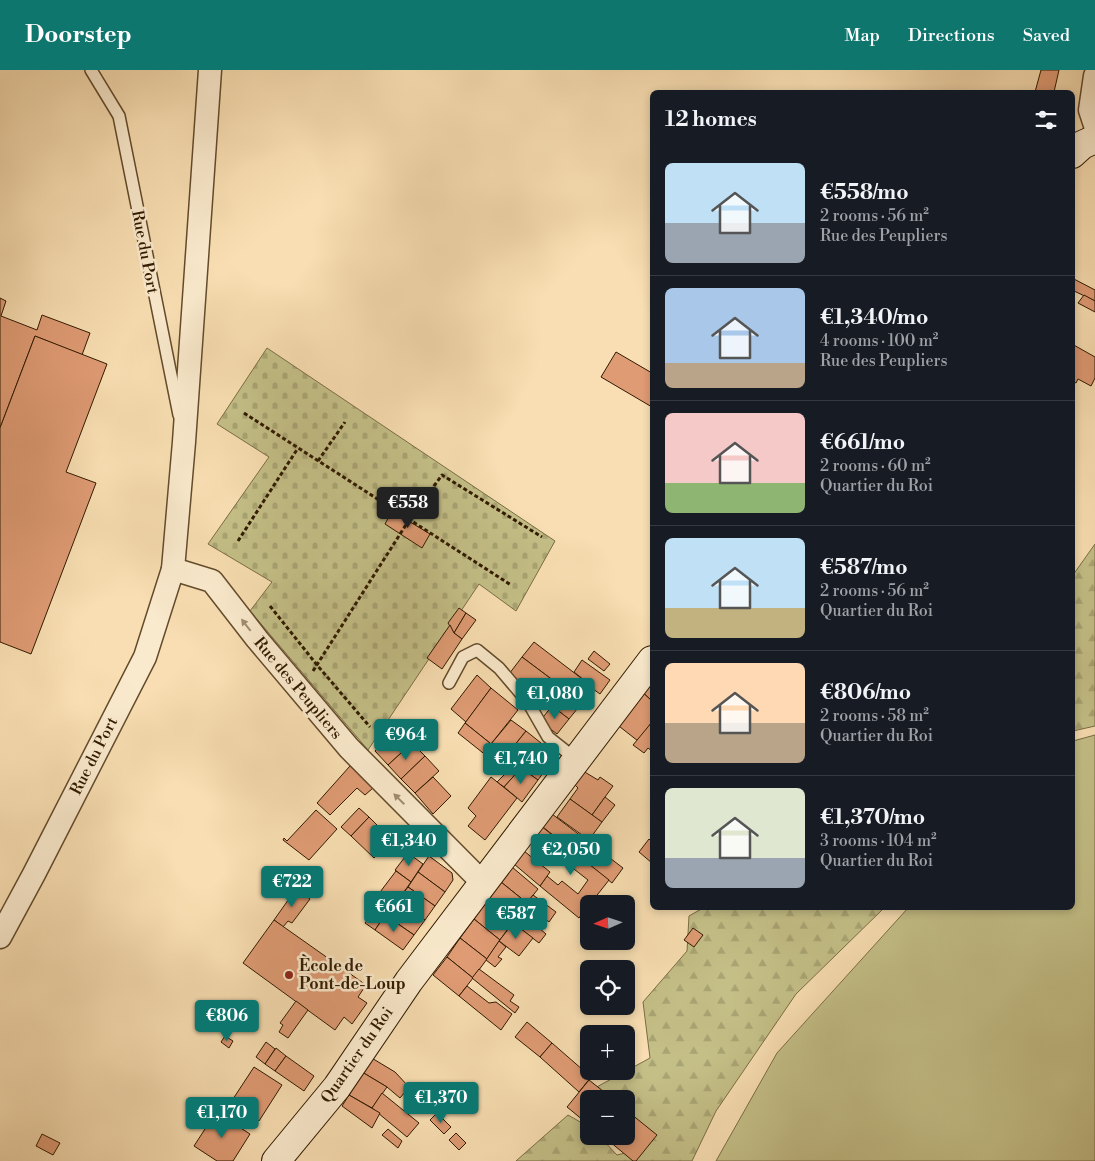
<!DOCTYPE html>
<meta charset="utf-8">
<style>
body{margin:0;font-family:"Libre Bodoni",serif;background:#242831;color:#f1f3f6;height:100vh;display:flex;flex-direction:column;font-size:19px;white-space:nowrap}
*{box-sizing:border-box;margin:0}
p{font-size:16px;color:#9ea1a6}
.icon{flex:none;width:28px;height:28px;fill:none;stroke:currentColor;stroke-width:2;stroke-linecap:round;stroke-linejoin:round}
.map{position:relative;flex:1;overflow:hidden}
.drawer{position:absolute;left:650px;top:20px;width:425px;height:820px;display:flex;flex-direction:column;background:#171b24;border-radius:8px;box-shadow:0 2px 8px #0003}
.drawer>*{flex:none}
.needle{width:32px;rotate:267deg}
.controls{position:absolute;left:580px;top:825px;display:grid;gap:10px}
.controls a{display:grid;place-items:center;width:55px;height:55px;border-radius:8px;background:#171b24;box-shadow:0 2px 8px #0003;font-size:25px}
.price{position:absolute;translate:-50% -42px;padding:0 11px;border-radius:5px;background:#0f766e;color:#fff;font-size:16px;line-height:32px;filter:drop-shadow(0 1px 2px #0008)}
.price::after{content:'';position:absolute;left:50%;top:30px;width:15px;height:11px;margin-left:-8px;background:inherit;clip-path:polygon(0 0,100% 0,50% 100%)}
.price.current{background:#222;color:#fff}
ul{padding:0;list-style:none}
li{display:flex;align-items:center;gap:15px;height:125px;padding:0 15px}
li+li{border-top:1px solid #363941}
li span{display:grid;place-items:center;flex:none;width:140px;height:100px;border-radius:8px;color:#555}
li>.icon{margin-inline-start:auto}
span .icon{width:60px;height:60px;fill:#fffc;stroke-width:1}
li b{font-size:21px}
h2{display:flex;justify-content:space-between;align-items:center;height:60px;padding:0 15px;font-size:21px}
header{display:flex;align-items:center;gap:30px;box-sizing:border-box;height:70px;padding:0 25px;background:#0f766e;color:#fff}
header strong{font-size:24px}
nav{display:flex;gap:28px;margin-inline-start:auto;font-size:18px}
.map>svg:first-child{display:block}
</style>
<header>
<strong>Doorstep</strong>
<nav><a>Map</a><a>Directions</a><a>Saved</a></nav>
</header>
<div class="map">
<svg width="1095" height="1091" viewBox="0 0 1095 1091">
<defs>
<pattern id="forest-firs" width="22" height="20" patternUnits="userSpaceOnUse" patternTransform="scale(1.25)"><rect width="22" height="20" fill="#c4bf87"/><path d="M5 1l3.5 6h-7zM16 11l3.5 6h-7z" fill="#a9a473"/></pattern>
<pattern id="cemetery-stones" width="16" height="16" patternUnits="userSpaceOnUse" patternTransform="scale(1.25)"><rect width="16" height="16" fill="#c4bf87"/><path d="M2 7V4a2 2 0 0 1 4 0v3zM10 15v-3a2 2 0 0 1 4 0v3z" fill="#a9a473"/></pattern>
</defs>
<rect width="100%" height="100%" fill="#f8deb2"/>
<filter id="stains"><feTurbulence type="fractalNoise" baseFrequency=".004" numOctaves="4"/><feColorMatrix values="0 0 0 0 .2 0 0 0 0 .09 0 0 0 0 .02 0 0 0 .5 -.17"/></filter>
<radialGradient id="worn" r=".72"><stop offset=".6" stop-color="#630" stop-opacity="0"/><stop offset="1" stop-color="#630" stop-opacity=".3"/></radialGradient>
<path fill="#c4bf87" stroke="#7a6c44" d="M1095 665V1091H716L777 983 908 838H1072L1073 671Z"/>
<g fill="url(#forest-firs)" stroke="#7a6c44">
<path d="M1095 474V656L1073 661V505Z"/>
<path d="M703 838H884L796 924 716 1041 692 1091H516L568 1045 589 1057V1066H599L617 1085 637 1080 626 1051V1029H603L593 1019 650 988 643 932 687 881 689 846Z"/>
</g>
<path fill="url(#cemetery-stones)" stroke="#7a6c44" d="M267 278 555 471 516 541 479 514 368 680 250 541 272 512 208 474 269 387 217 354Z"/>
<g fill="#df9b74" stroke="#311a00">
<path d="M1041 0H1059L1054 22H1035Z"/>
<path d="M1072 208 1095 220V231L1072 220Z"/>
<path d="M1084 225 1095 231V242L1078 233Z"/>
<path d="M0 228 6 231 1 246 37 260 42 245 90 263 82 285 35 266 0 358Z"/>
<path d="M35 266 107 294 66 402 96 413 31 584 0 572V358Z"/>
<path d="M1072 274 1095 287V308L1091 316 1078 309 1076 313 1072 311Z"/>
<path d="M616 282 652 303V337L601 307Z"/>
<path d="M392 441 430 464 422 478 385 454Z"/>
<path d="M459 538 466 543 454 563 448 553Z"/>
<path d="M466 543 476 550 462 569 454 563Z"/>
<path d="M450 555 454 563 462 569 442 599 427 588Z"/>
<path d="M534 572 594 618 569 649 542 628 554 611 522 587Z"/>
<path d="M594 581 610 594 604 601 588 589Z"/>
<path d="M522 587 554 611 542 628 509 604Z"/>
<path d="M582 590 610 610 600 624 593 619 594 618 574 602Z"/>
<path d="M652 603V631L640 620Z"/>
<path d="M477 605 491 618 466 652 451 639Z"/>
<path d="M491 618 518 640 491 674 465 653Z"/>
<path d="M640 620 652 631V652L638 671 615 653Z"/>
<path d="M552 636 569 649 557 664 540 651Z"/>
<path d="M511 650 526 661 506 686 491 674Z"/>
<path d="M652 652V681L648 678 644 683 633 675Z"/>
<path d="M465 653 521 698 504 717 497 712 507 702 458 663Z"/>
<path d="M398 658 412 673 388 695 375 681Z"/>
<path d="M526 661 541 673 521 698 506 686Z"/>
<path d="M412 673 425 686 401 709 388 695Z"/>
<path d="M541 673 556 685 538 710 521 698Z"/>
<path d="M425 686 439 701 415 723 401 709Z"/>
<path d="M350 696 373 718 365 725 357 718 330 745 317 733Z"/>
<path d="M521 698 538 710 522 732 504 717Z"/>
<path d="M583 701 598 710 600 707 613 716 592 745 570 729 578 718 574 714Z"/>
<path d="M433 707 451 726 433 744 415 723Z"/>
<path d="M491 707 517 728 485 770 468 756 476 746 468 738Z"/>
<path d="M605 727 615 735 602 752 592 745Z"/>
<path d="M570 729 602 752 589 770 557 747Z"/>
<path d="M359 738 369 747 351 766 341 757Z"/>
<path d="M316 740 337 759 309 790 283 770 284 768 287 771Z"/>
<path d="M552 744 623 798 612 813 543 757Z"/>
<path d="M369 747 392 770 374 788 351 766Z"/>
<path d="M541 756 609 810 590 834H589L579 848 540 816 547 806 558 815 562 811 578 824 588 810 533 767Z"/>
<path d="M649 769 652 772V793L639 782Z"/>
<path d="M524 781 550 802 540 816 514 794Z"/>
<path d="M408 783 423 794 411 812 395 800Z"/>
<path d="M429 786 452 803 453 810 445 822 418 802Z"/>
<path d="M512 797 538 819 527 833 501 812Z"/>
<path d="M396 801 411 812 387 846 371 834Z"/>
<path d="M418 802 445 822 435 836 408 817Z"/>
<path d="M501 812 527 833 512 853 486 832Z"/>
<path d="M408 817 435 836 425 850 398 830Z"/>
<path d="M296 819 310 829 292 853 288 851 283 857 274 850Z"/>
<path d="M533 825 556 842 549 852 526 834Z"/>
<path d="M398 830 425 850 414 865 387 846Z"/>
<path d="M486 832 512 853 500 870 474 849Z"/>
<path d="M526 834 545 849 539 858 546 864 539 873 513 853Z"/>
<path d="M376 838 385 845 375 860 365 853Z"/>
<path d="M385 845 414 865 403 880 375 860Z"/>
<path d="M474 849 500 870 487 889 460 868Z"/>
<path d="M274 850 366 915 358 927 367 933 352 954 344 947 335 960 243 893Z"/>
<path d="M513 853 533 868 519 886 499 871Z"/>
<path d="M693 858 703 865 694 877 684 870Z"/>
<path d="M460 868 487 889 473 908 447 887Z"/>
<path d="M499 871 506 877 498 887 502 889 495 897 486 890Z"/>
<path d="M447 887 473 908 459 926 433 905Z"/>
<path d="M479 899 514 925 510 931 519 937 515 943 472 908Z"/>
<path d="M467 916 489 933 496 932 512 944 501 960 459 926Z"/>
<path d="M296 931 308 940 288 968 279 962 283 955 280 953Z"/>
<path d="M527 952 552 973 540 987 515 967Z"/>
<path d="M225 966 233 971 229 978 221 972Z"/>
<path d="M266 972 275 979 265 994 256 987Z"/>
<path d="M552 973 591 1007 579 1022 540 987Z"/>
<path d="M276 978 286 986 275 1001 265 994Z"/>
<path d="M286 986 314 1006 304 1021 275 1001Z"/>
<path d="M370 987 395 1002 409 1017 400 1028 387 1017 362 1002Z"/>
<path d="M254 997 282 1015 259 1051 231 1032Z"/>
<path d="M362 1002 387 1017 372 1038 349 1025Z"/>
<path d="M589 1010 613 1029H589V1055L567 1037Z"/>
<path d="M382 1023 419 1053 407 1067 372 1038Z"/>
<path d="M349 1025 380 1043 372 1058 342 1036Z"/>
<path d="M626 1040 657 1065 636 1091H633L603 1066H626Z"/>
<path d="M216 1042 250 1064 233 1091H217L194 1076Z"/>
<path d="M437 1043 451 1057 444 1064 430 1050Z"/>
<path d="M388 1059 402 1071 398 1078 382 1065Z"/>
<path d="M456 1063 466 1073 459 1080 449 1070Z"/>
<path d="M42 1064 60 1073 53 1085 36 1076Z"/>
</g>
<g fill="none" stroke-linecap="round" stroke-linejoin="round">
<g stroke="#634b2c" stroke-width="14">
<g id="lane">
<path d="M91 0 119 46 179 345"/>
<path d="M449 613 463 587 477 580 499 598 528 632 548 667 577 690"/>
</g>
</g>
<g stroke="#634b2c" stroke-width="25">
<g id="street">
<path d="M1095 6 1090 40 1095 55"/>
<path d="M173 499 212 511 257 569 349 678 483 813"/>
<path d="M0 867 34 804 145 587 173 499 184 372 210 0"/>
</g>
</g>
<g stroke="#311a00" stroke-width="30">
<g id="secondary">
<path d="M1072 84 1082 75 1095 69"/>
<path d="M276 1091 337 1017 409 911 652 590"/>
</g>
</g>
<g stroke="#311a00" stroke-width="3" stroke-dasharray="4 2.5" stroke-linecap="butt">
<path d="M244 343 511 515"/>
<path d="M318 391 345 352"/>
<path d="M238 471 298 378"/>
<path d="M270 536 317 595 370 657"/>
<path d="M313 601 409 450 442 405 542 467"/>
</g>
<use href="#lane" stroke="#faeacd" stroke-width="11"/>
<use href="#street" stroke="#faeacd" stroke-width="22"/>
<use href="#secondary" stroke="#faeacd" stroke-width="28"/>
</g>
<defs><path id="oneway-solid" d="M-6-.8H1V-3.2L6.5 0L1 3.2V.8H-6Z" transform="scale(1.25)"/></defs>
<g fill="#a08c71">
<use href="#oneway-solid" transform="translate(246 555) rotate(-128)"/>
<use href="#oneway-solid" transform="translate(399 729) rotate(-135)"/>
</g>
<circle fill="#8f2418" stroke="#faeacd" stroke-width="2" cx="289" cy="905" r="5"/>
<g text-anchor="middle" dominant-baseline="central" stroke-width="5" stroke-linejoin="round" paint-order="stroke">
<g font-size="16" fill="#311a00" stroke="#faeacd">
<text transform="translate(145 182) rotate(79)">Rue du Port</text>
<text transform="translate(298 618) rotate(50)">Rue des Peupliers</text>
<text transform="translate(94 686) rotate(-63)">Rue du Port</text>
<text transform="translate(357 985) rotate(-55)">Quartier du Roi</text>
</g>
<g font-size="16" font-weight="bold" fill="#311a00" stroke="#faeacd" text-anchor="start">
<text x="299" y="896">Ècole de<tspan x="299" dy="18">Pont-de-Loup</tspan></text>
</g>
</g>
<rect width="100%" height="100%" filter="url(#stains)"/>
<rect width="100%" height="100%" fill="url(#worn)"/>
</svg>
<div class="controls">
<a><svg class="needle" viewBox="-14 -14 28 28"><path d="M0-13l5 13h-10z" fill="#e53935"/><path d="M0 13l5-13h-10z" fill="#9ea1a6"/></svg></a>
<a><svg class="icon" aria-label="locate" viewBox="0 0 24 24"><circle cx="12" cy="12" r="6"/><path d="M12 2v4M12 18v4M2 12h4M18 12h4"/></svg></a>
<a>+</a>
<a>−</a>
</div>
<b class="price current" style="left:408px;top:459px">€558</b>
<b class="price" style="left:555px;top:650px">€1,080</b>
<b class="price" style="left:406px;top:691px">€964</b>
<b class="price" style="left:521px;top:715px">€1,740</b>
<b class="price" style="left:409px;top:797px">€1,340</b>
<b class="price" style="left:571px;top:806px">€2,050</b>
<b class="price" style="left:292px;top:838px">€722</b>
<b class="price" style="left:394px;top:863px">€661</b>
<b class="price" style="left:516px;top:870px">€587</b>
<b class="price" style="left:227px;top:972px">€806</b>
<b class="price" style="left:441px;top:1054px">€1,370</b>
<b class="price" style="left:222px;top:1069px">€1,170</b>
<section class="drawer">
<h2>12 homes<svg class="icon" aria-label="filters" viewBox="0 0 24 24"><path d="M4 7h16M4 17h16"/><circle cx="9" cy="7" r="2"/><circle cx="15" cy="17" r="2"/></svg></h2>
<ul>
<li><span style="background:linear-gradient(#bfe0f5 60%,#9aa5b1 0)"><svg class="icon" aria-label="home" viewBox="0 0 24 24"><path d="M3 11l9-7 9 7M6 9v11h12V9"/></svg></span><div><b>€558/mo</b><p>2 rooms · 56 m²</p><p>Rue des Peupliers</p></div></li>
<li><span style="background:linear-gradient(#a9c7e8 75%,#b9a48a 0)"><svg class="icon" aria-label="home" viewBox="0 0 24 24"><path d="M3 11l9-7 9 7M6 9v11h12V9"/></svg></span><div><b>€1,340/mo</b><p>4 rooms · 100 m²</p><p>Rue des Peupliers</p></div></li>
<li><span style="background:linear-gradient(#f6c9c9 70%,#8fb573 0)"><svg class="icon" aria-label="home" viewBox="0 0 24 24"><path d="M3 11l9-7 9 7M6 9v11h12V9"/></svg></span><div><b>€661/mo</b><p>2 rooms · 60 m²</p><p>Quartier du Roi</p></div></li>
<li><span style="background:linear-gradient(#bfe0f5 70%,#c2b280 0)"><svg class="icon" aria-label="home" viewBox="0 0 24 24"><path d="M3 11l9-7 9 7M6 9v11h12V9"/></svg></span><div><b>€587/mo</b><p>2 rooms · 56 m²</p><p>Quartier du Roi</p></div></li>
<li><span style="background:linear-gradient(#ffd9b3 60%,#b9a48a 0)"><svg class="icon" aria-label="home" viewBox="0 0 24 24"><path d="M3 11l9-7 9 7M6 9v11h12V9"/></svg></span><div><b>€806/mo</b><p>2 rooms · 58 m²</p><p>Quartier du Roi</p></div></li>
<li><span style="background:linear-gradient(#dfe7d0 70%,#9aa5b1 0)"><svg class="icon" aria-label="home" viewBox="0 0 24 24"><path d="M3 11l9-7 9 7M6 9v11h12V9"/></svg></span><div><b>€1,370/mo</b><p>3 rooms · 104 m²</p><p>Quartier du Roi</p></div></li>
</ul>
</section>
</div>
